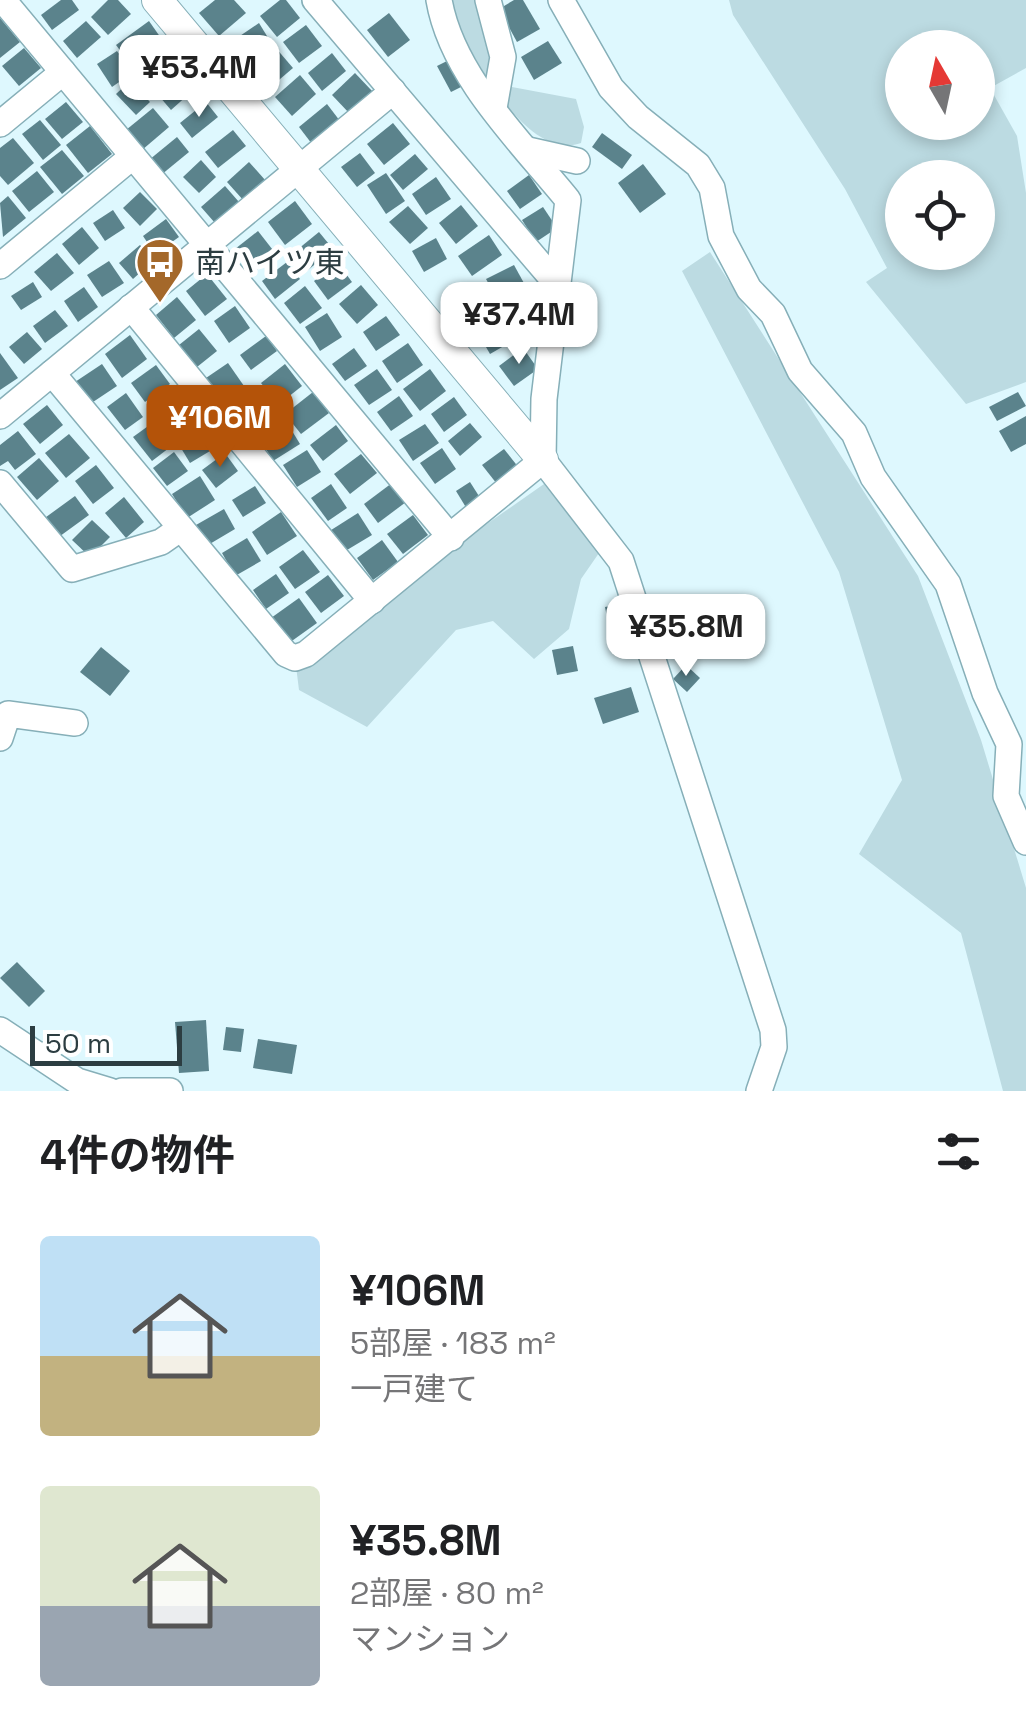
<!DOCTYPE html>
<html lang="ja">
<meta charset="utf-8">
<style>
body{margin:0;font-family:"Space Grotesk","Noto Sans JP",sans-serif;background:#f2f2f2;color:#202124;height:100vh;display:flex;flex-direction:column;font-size:38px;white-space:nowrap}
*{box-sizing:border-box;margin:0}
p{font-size:32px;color:#757577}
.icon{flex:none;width:55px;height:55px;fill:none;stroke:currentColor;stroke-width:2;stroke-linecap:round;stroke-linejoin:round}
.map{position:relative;height:1091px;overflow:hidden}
.side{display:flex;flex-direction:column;background:#fff;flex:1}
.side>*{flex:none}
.needle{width:65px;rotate:351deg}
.controls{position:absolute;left:885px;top:30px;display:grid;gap:20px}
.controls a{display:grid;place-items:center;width:110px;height:110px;border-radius:50%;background:#fff;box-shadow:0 5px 15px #0003;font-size:50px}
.scale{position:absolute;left:30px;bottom:25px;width:152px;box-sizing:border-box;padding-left:10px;border:5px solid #2c3d41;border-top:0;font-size:28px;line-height:35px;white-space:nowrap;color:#2c3d41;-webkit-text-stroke:8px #fff;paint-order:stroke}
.price{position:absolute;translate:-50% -85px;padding:0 22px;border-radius:20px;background:#fff;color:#222;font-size:32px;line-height:65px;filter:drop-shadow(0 2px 5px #0008)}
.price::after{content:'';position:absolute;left:50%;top:60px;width:30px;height:22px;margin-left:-15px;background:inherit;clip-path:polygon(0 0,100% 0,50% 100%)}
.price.current{background:#b45309;color:#fff}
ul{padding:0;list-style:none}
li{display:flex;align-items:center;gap:30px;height:250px;padding:0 40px}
li span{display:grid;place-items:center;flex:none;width:280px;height:200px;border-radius:10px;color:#555}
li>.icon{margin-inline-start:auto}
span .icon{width:120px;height:120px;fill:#fffc;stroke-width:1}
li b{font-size:42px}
h2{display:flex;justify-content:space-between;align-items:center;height:120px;padding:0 40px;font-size:42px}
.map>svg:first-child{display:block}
</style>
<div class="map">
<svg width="1026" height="1091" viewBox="0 0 1026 1091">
<rect width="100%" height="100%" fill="#def8fe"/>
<g fill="#bcdbe2" fill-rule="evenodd">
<path d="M445 0H478L503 75 512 87 576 99 584 127 581 143C523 164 465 41 445 0Z"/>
<path d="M729 0H1026V68L990 88 1017 136 1026 193V382L966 404 866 282 887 268 845 189 733 15ZM902 48H978V122H902ZM902 178H978V252H902Z"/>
<path d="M710 252 918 576 981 740 1026 888V1091H1003L961 933 859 854 902 780 839 572 682 271Z"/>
<path d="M544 484 599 553 581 579 569 629 534 659 493 621 456 630 367 727 299 690 295 658Z"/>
</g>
<g fill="#5b838c">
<path d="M61 0H72L79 10 52 30 41 15Z"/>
<path d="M108 0H118L131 14 108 35 91 17Z"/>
<path d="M215 0H234L246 13 219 36 199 13Z"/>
<path d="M280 0H286L300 18 277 37 260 16Z"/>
<path d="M514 0H523L540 29 517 42 499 9Z"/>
<path d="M389 13 410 40 388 57 367 30Z"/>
<path d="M0 18 20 42 0 58Z"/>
<path d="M86 21 101 37 77 58 63 41Z"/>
<path d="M149 21 163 41 131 65 116 45Z"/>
<path d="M259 23 270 41 246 58 234 40Z"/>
<path d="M306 25 322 46 299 63 283 42Z"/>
<path d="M548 41 562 63 534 80 521 57Z"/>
<path d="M161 47 176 64 151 87 135 70Z"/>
<path d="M275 47 293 68 266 91 248 71Z"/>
<path d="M24 48 41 68 19 86 2 66Z"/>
<path d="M117 51 132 73 112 87 97 64Z"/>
<path d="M332 53 346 71 322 91 308 73Z"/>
<path d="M453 58 467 84 451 92 437 66Z"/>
<path d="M186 72 198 86 171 110 159 96Z"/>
<path d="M355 73 373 92 350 114 332 95Z"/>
<path d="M300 75 316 94 292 116 275 97Z"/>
<path d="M130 81 150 102 136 115 116 94Z"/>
<path d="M66 102 83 122 62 139 45 119Z"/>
<path d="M206 102 218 117 192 138 180 123Z"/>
<path d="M327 104 340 121 312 144 299 127Z"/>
<path d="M153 108 169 127 142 150 126 130Z"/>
<path d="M40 120 61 145 43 160 22 134Z"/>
<path d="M393 123 410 144 384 165 367 144Z"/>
<path d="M90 126 112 154 88 173 66 145Z"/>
<path d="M233 130 246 146 218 168 205 152Z"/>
<path d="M602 133 632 155 622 169 592 147Z"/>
<path d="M177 137 189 152 161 175 149 160Z"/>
<path d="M13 138 34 163 8 185 0 176V148Z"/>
<path d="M62 150 84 176 62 194 40 167Z"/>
<path d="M360 153 375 173 357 187 341 167Z"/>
<path d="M415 154 428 169 403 190 390 175Z"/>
<path d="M201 160 216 177 199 193 183 177Z"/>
<path d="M249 162 266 181 244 201 227 182Z"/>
<path d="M643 164 666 194 640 213 618 183Z"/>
<path d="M37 171 54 192 29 212 12 191Z"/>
<path d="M386 173 405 201 386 214 367 185Z"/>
<path d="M529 175 542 194 520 209 507 191Z"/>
<path d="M436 177 451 199 426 215 412 194Z"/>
<path d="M225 186 239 202 215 223 201 207Z"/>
<path d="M140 192 157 209 140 226 123 208Z"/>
<path d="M8 196 26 218 3 237 0 203Z"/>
<path d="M295 201 312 224 285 245 268 222Z"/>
<path d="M461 205 478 226 456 244 439 223Z"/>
<path d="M408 206 428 228 410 244 389 222Z"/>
<path d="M543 207 557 228 536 242 522 220Z"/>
<path d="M113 210 125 228 105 241 93 223Z"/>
<path d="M166 219 179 237 155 254 143 236Z"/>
<path d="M82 227 99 248 79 265 62 244Z"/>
<path d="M258 231 276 254 254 272 235 249Z"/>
<path d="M319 232 333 249 307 271 292 254Z"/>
<path d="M489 235 502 255 472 276 458 256Z"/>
<path d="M436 238 447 259 424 272 412 251Z"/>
<path d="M140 245 154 260 133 279 119 263Z"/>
<path d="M57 253 74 273 51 291 34 272Z"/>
<path d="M109 261 124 283 102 297 87 275Z"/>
<path d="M287 262 300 279 275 299 262 281Z"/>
<path d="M338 263 352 282 328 300 314 281Z"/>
<path d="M514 265 525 285 497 299 486 279Z"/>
<path d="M207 274 227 299 205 316 186 291Z"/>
<path d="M33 282 42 297 21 310 11 296Z"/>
<path d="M361 285 378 305 357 324 339 304Z"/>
<path d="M305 286 322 308 300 324 284 303Z"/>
<path d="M84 287 98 307 78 322 64 301Z"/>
<path d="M479 293 490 310 464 326 453 309Z"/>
<path d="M177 297 196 320 174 338 156 315Z"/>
<path d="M532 302 543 318 530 327 519 311Z"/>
<path d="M235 306 250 328 229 343 214 321Z"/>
<path d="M55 310 68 326 45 343 33 326Z"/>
<path d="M327 313 342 337 320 351 305 327Z"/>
<path d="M386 316 400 335 376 351 363 332Z"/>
<path d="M504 318 516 339 490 354 478 333Z"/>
<path d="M199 329 217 351 197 367 179 345Z"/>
<path d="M27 332 42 349 24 364 9 347Z"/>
<path d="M130 335 147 359 122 378 105 354Z"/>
<path d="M266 336 277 351 251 370 240 355Z"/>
<path d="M408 343 423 365 397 383 382 361Z"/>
<path d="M354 348 367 366 345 381 332 364Z"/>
<path d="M523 348 538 369 514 386 499 366Z"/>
<path d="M0 353 18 378 0 390Z"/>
<path d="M228 363 244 386 222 401 206 378Z"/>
<path d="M102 364 117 386 90 404 75 382Z"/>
<path d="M285 364 302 386 278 405 261 383Z"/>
<path d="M156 365 170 384 145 402 131 383Z"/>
<path d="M377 369 392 390 369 405 354 385Z"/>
<path d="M430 369 446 391 420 411 403 389Z"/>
<path d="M254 389 271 413 248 428 232 405Z"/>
<path d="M313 392 329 413 301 434 285 414Z"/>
<path d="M1018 392 1026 406 997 421 989 407Z"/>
<path d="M126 393 143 417 125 430 107 407Z"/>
<path d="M399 396 413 416 391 431 377 412Z"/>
<path d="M176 397 194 419 172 436 155 413Z"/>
<path d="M454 397 467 415 444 432 431 414Z"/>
<path d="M47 405 63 425 40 444 23 424Z"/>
<path d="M1026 416V444L1011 452 999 431Z"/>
<path d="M286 421 300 444 273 461 259 437Z"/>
<path d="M470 423 482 437 460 456 448 441Z"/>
<path d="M151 424 169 448 152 461 133 437Z"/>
<path d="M425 424 439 443 413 461 399 440Z"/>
<path d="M336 425 348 441 323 461 310 445Z"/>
<path d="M203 428 215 448 190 463 178 443Z"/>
<path d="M18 431 36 454 15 470 8 461 0 466V445Z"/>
<path d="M69 434 90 458 66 478 45 453Z"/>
<path d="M442 448 456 469 435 484 420 463Z"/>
<path d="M504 449 519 468 497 484 482 465Z"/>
<path d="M307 450 321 472 297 487 283 465Z"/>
<path d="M174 452 188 471 167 486 153 468Z"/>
<path d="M225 453 238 471 216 488 202 470Z"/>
<path d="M361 454 377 473 350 494 334 474Z"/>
<path d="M39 458 59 481 37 500 17 477Z"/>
<path d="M96 465 114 488 93 504 75 481Z"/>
<path d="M200 476 215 500 187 518 172 494Z"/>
<path d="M470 482 484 504 470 514 456 491Z"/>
<path d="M392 483 406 502 378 523 364 504Z"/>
<path d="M331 484 347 508 328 521 311 498Z"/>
<path d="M255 486 266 503 243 517 232 500Z"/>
<path d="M75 496 89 515 56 539 42 520Z"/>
<path d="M124 497 144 522 126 538 105 513Z"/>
<path d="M224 509 235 529 208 545 196 525Z"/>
<path d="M281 512 297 536 267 555 252 532Z"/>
<path d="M358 513 372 535 342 553 328 532Z"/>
<path d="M413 515 428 535 403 554 387 534Z"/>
<path d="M92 520 110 537 90 557 72 540Z"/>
<path d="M247 538 261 561 235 576 222 553Z"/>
<path d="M382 540 398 562 373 580 357 558Z"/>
<path d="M303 550 320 572 295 589 279 567Z"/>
<path d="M276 574 289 593 266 609 253 590Z"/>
<path d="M328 575 344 596 321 613 305 592Z"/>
<path d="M299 598 317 623 289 643 271 618Z"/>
<path d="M619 604 623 624 609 627 605 607Z"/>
<path d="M573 646 578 671 557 675 552 650Z"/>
<path d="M101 647 130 671 110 696 80 672Z"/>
<path d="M686 665 700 678 687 692 673 679Z"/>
<path d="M631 687 639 712 603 724 594 698Z"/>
<path d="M17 962 45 991 29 1007 0 978Z"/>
<path d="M206 1020 209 1071 179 1073 175 1022Z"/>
<path d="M226 1027 244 1029 241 1052 223 1050Z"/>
<path d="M258 1039 297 1045 292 1074 253 1068Z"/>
</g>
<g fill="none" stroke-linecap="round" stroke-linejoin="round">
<g stroke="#86afb8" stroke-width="28">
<g id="minor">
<path d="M3 0 451 538"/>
<path d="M315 0 556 283"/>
<path d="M488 0 503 57 494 108"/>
<path d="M561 0 611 88 638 117 698 165 712 188 721 236 749 289 773 314 800 371 854 433 873 477 948 584 985 693 1009 744 1006 796 1026 842"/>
<path d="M0 124 63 72"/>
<path d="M528 150 577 161"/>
<path d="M0 266 133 156"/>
<path d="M131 307 372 601"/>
<path d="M52 373 286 654 295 658 306 654 543 460 544 399 568 200C521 142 452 76 439 0"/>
<path d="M0 416 393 91"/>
<path d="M543 460 621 561 773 1030 774 1047 759 1091"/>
<path d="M0 483 72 569 161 542 181 528"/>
<path d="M0 738 8 714 75 723"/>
<path d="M0 1030 77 1081 110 1091"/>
<path d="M122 1091H170"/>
</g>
</g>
<g stroke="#86afb8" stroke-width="32">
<path id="tertiary" d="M157 0 543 460"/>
</g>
<use href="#minor" stroke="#fff" stroke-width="25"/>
<use href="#tertiary" stroke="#fff" stroke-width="30"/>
</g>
<defs>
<g id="bus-pin" transform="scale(2.5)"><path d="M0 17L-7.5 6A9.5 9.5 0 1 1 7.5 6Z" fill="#a4682a" stroke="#fff"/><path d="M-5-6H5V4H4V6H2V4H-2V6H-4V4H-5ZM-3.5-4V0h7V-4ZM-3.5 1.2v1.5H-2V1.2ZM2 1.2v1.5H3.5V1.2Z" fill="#fff"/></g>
</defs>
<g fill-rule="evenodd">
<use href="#bus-pin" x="160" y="262"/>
</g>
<g text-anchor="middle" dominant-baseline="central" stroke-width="10" stroke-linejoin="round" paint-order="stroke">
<g font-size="30" fill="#2c3d41" stroke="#fff" text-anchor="start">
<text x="195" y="262">南ハイツ東</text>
</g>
</g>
</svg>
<div class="controls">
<a><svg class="needle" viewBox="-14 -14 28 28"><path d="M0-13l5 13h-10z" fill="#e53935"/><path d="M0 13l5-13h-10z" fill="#757577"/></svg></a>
<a><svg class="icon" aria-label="locate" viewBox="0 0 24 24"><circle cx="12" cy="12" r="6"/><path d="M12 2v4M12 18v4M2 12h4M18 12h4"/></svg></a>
</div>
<div class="scale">50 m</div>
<b class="price" style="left:199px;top:120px">¥53.4M</b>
<b class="price" style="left:519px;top:367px">¥37.4M</b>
<b class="price current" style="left:220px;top:470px">¥106M</b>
<b class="price" style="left:686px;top:679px">¥35.8M</b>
</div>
<section class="side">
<h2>4件の物件<svg class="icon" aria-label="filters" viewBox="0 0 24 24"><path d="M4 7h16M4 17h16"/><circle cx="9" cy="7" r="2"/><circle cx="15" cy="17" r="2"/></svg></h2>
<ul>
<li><span style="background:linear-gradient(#bfe0f5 60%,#c2b280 0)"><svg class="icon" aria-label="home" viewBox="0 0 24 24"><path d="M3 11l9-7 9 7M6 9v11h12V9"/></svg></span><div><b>¥106M</b><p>5部屋 · 183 m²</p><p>一戸建て</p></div></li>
<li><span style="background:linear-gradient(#dfe7d0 60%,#9aa5b1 0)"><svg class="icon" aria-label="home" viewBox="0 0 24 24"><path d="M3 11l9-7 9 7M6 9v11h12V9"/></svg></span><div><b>¥35.8M</b><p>2部屋 · 80 m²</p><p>マンション</p></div></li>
</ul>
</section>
